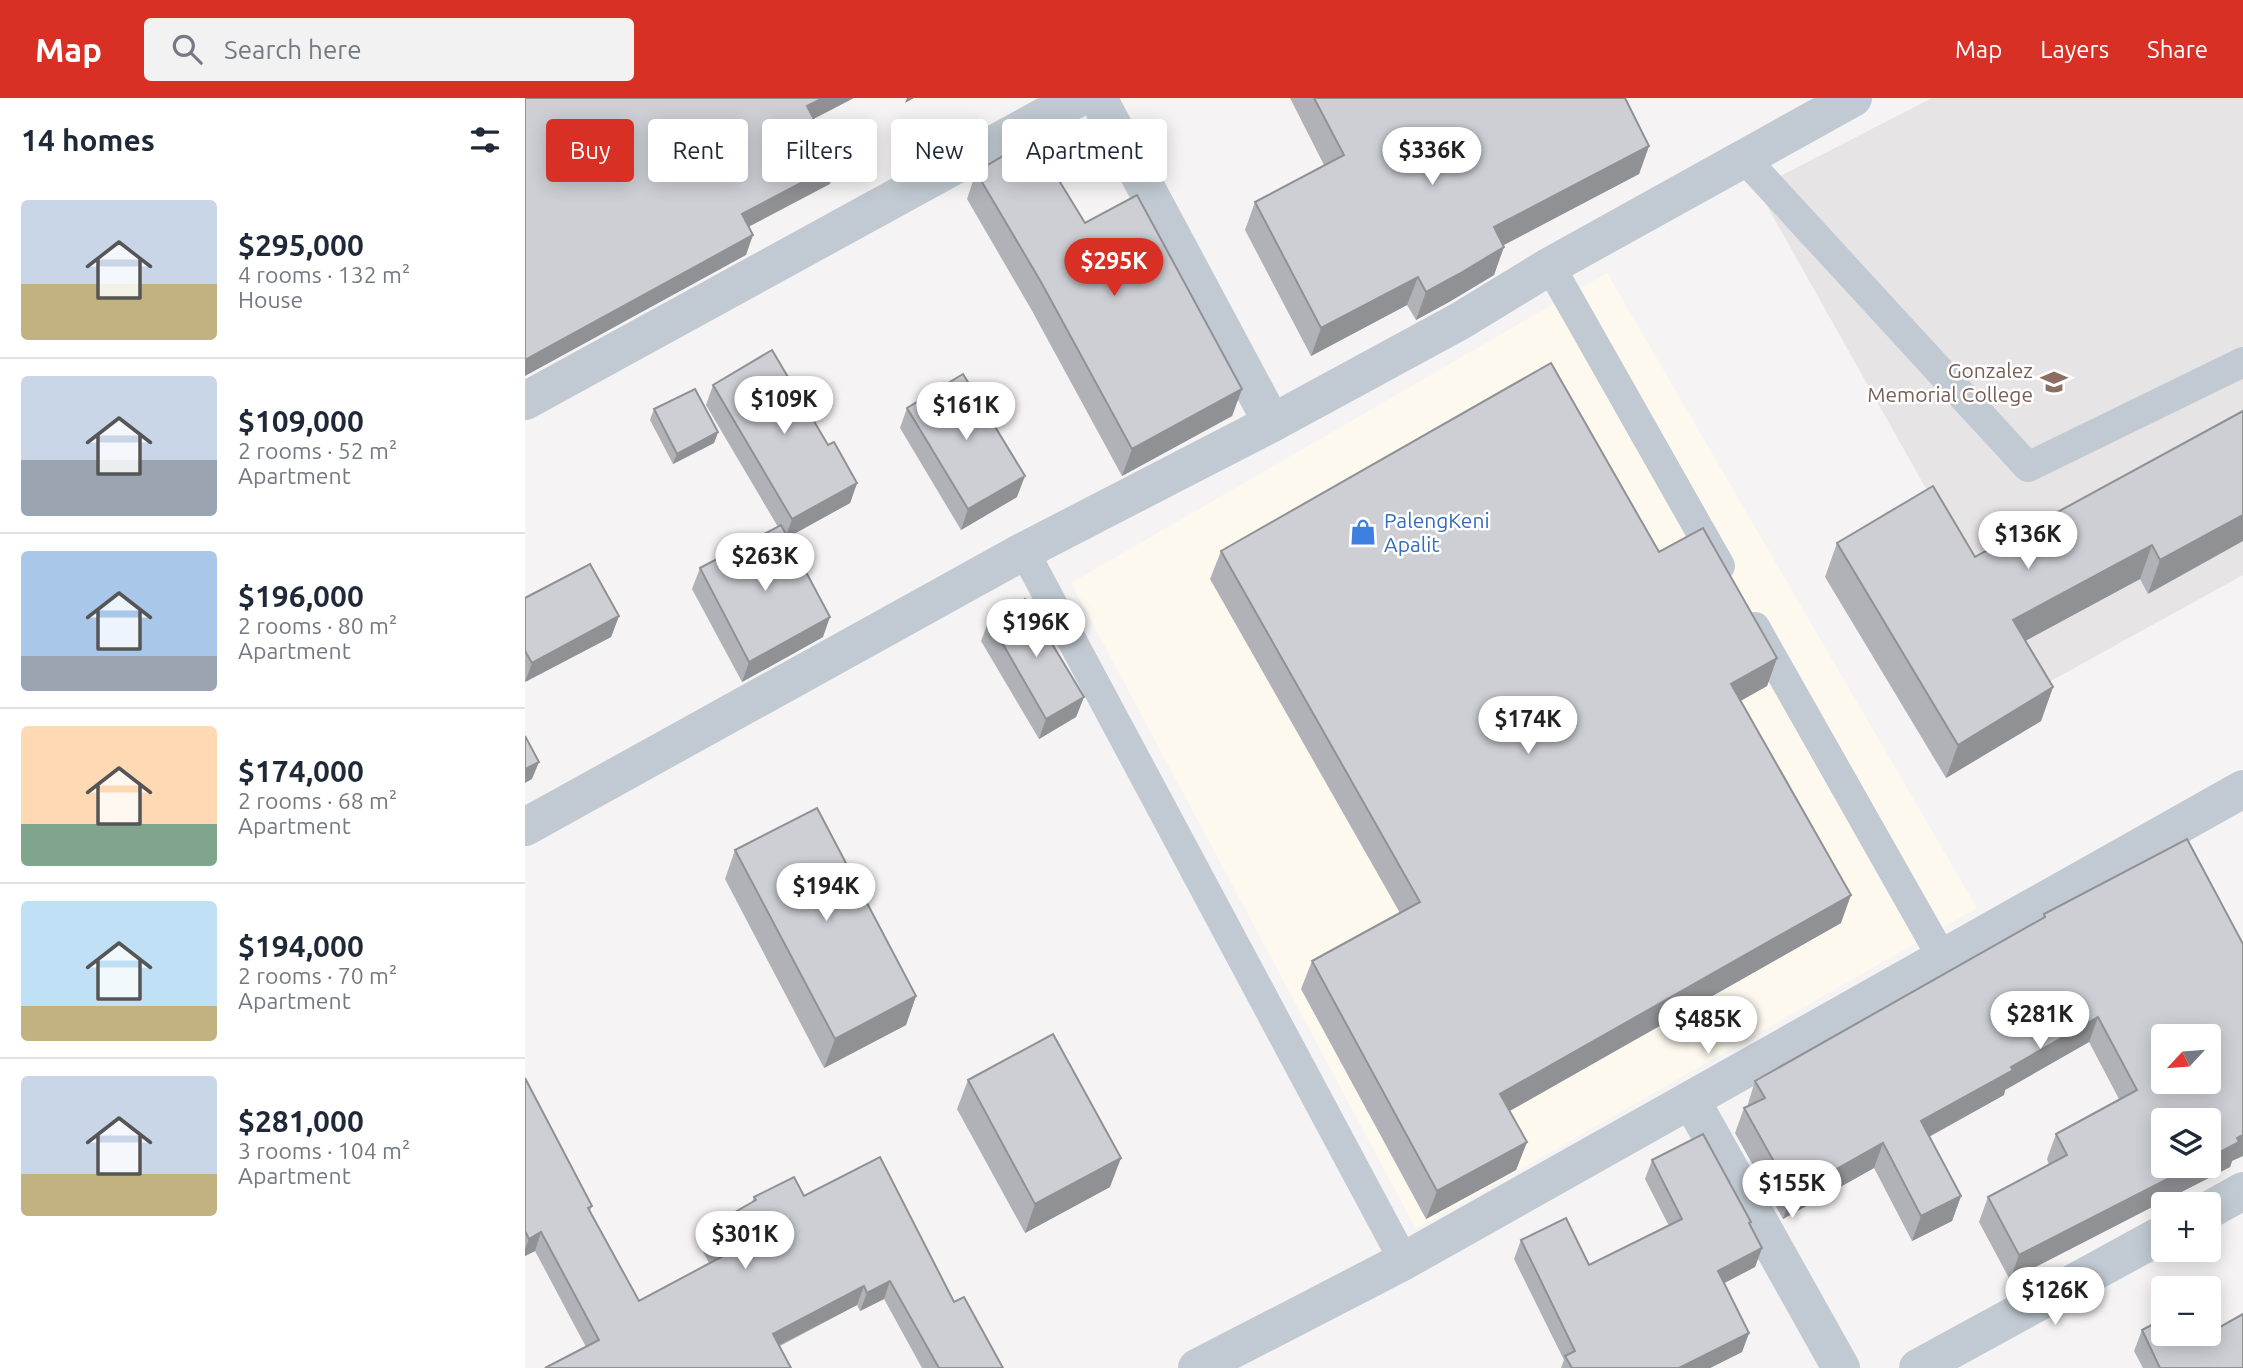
<!DOCTYPE html>
<meta charset="utf-8">
<style>
body{margin:0;font-family:Ubuntu,sans-serif;background:#f2f2f3;color:#1f2937;height:100vh;display:flex;flex-direction:column;font-size:26px;white-space:nowrap}
*{box-sizing:border-box;margin:0}
p{font-size:23px;color:#747a83}
.icon{flex:none;width:38px;height:38px;fill:none;stroke:currentColor;stroke-width:2;stroke-linecap:round;stroke-linejoin:round}
.map{position:relative;flex:1;overflow:hidden}
.drawer{display:flex;flex-direction:column;background:#fff;width:525px}
.drawer>*{flex:none}
.guide{position:absolute;left:21px;top:21px;width:665px;height:63px;display:flex;gap:14px}
.needle{width:46px;rotate:244deg}
.fabs{position:absolute;left:1626px;top:926px;display:grid;gap:14px}
.fabs a{display:grid;place-items:center;width:70px;height:70px;border-radius:7px;background:#fff;box-shadow:0 4px 18px #0003;font-size:35px}
.price{position:absolute;translate:-50% -60px;padding:0 16px;border-radius:24px;background:#fff;color:#222;font-size:23px;line-height:46px;filter:drop-shadow(0 2px 4px #0008)}
.price::after{content:'';position:absolute;left:50%;top:42px;width:21px;height:16px;margin-left:-10px;background:inherit;clip-path:polygon(0 0,100% 0,50% 100%)}
.price.on{background:#d93025;color:#fff}
ul{padding:0;list-style:none}
li{display:flex;align-items:center;gap:21px;height:175px;padding:0 21px}
li+li{border-top:2px solid #e0e1e3}
li span{display:grid;place-items:center;flex:none;width:196px;height:140px;border-radius:7px;color:#555}
li>.icon{margin-inline-start:auto}
span .icon{width:84px;height:84px;fill:#fffc;stroke-width:1}
li b{font-size:30px}
h2{display:flex;justify-content:space-between;align-items:center;height:84px;padding:0 21px;font-size:30px}
.chip{padding:0 24px;border-radius:7px;background:#fff;box-shadow:0 4px 18px #0003;font-size:24px;line-height:63px}
.chip.on{background:#d93025;color:#fff}
header{display:flex;align-items:center;gap:42px;box-sizing:border-box;height:98px;padding:0 35px;background:#d93025;color:#fff}
header strong{font-size:33px}
nav{display:flex;gap:38px;margin-inline-start:auto;font-size:24px}
.search{width:490px;height:63px;background:#f2f2f3;display:flex;align-items:center;gap:18px;box-sizing:border-box;padding:0 24px;border-radius:7px;color:#747a83;font-size:26px}
main{display:flex;flex:1;min-height:0}
.map>svg:first-child{display:block}
</style>
<header>
<strong>Map</strong>
<div class="search"><svg class="icon" aria-label="search" viewBox="0 0 24 24"><circle cx="10" cy="10" r="6"/><path d="M15 15l6 6"/></svg>Search here</div>
<nav><a>Map</a><a>Layers</a><a>Share</a></nav>
</header>
<main>
<section class="drawer">
<h2>14 homes<svg class="icon" aria-label="filters" viewBox="0 0 24 24"><path d="M4 7h16M4 17h16"/><circle cx="9" cy="7" r="2"/><circle cx="15" cy="17" r="2"/></svg></h2>
<ul>
<li><span style="background:linear-gradient(#c9d6e8 60%,#c2b280 0)"><svg class="icon" aria-label="home" viewBox="0 0 24 24"><path d="M3 11l9-7 9 7M6 9v11h12V9"/></svg></span><div><b>$295,000</b><p>4 rooms · 132 m²</p><p>House</p></div></li>
<li><span style="background:linear-gradient(#c9d6e8 60%,#9aa5b1 0)"><svg class="icon" aria-label="home" viewBox="0 0 24 24"><path d="M3 11l9-7 9 7M6 9v11h12V9"/></svg></span><div><b>$109,000</b><p>2 rooms · 52 m²</p><p>Apartment</p></div></li>
<li><span style="background:linear-gradient(#a9c7e8 75%,#9aa5b1 0)"><svg class="icon" aria-label="home" viewBox="0 0 24 24"><path d="M3 11l9-7 9 7M6 9v11h12V9"/></svg></span><div><b>$196,000</b><p>2 rooms · 80 m²</p><p>Apartment</p></div></li>
<li><span style="background:linear-gradient(#ffd9b3 70%,#7fa58c 0)"><svg class="icon" aria-label="home" viewBox="0 0 24 24"><path d="M3 11l9-7 9 7M6 9v11h12V9"/></svg></span><div><b>$174,000</b><p>2 rooms · 68 m²</p><p>Apartment</p></div></li>
<li><span style="background:linear-gradient(#bfe0f5 75%,#c2b280 0)"><svg class="icon" aria-label="home" viewBox="0 0 24 24"><path d="M3 11l9-7 9 7M6 9v11h12V9"/></svg></span><div><b>$194,000</b><p>2 rooms · 70 m²</p><p>Apartment</p></div></li>
<li><span style="background:linear-gradient(#c9d6e8 70%,#c2b280 0)"><svg class="icon" aria-label="home" viewBox="0 0 24 24"><path d="M3 11l9-7 9 7M6 9v11h12V9"/></svg></span><div><b>$281,000</b><p>3 rooms · 104 m²</p><p>Apartment</p></div></li>
</ul>
</section>
<div class="map">
<svg width="1718" height="1270" viewBox="0 0 1718 1270">
<rect width="100%" height="100%" fill="#f5f3f3"/>
<path fill="#fdf9ef" d="M1082 175 1452 810 891 1131 546 485Z"/>
<path fill="#e6e4e5" d="M1407 0H1718V477L1513 590 1232 90Z"/>
<g fill="none" stroke-linecap="round" stroke-linejoin="round">
<g stroke="#c1cad2" stroke-width="30">
<path d="M1219 60 1503 369 1718 264"/>
<path d="M1025 168 1195 468"/>
<path d="M499 453 879 1163"/>
<path d="M1230 529 1418 861"/>
</g>
<g stroke="#c1cad2" stroke-width="38">
<path d="M573 0 747 325"/>
<path d="M0 303 553 0"/>
<path d="M0 729 499 453 747 325 935 223 1025 168 1328 0"/>
<path d="M1166 1002 1316 1270"/>
<path d="M1684 1112 1718 1093"/>
<path d="M672 1270 879 1163 1718 691"/>
<path d="M1393 1270 1638 1136"/>
</g>
</g>
<g fill="#b0b2b7">
<path d="M765 0H1100L1124 48 1114 76 978 147 969 177 924 204 891 222 882 207 786 258 720 132 730 104 799 67Z"/>
<path d="M451 74 560 125 717 291 707 318 597 378 506 211 442 101Z"/>
<path d="M188 287 303 347 332 385 325 405 263 439 298 539 217 584 167 491 175 470 253 429 181 307Z"/>
<path d="M382 310 492 399 436 432 375 330Z"/>
<path d="M129 311 193 334 189 345 148 366 125 322Z"/>
<path d="M1718 313 1623 496 1615 481 1500 543 1528 589 1516 623 1421 680 1300 479 1312 445 1450 459Z"/>
<path d="M696 453 1134 454 1252 560 1242 588 1215 603 1316 825 985 1013 1002 1044 991 1072 901 1121 776 891 787 863 875 815 685 481Z"/>
<path d="M0 500 94 518 86 539 0 584Z"/>
<path d="M464 522 559 599 551 619 514 641 456 543Z"/>
<path d="M210 752 391 898 381 927 299 970 200 781Z"/>
<path d="M1519 816 1707 1063 1705 1069 1485 1182 1454 1124 1463 1099 1524 1067 1522 1061 1531 1036 1594 1001 1564 944 1480 992 1479 997 1404 1039 1436 1098 1427 1123 1387 1143 1349 1070 1258 1121 1210 1035 1219 1010 1222 1009 1230 983 1517 822Z"/>
<path d="M0 980 67 1108 65 1113 114 1203 184 1165 175 1148 182 1130 227 1104 229 1099 279 1098 429 1204 478 1270H397L359 1201 335 1213 332 1207 255 1248 61 1249 10 1153 0 1158Z"/>
<path d="M443 982 585 1089 500 1135 432 1011Z"/>
<path d="M1127 1062 1226 1124 1225 1127 1237 1150 1230 1169 1199 1185 1224 1235 1217 1254 1185 1270H1036L1039 1262 989 1161 996 1142 1064 1167 1144 1128 1120 1081Z"/>
<path d="M1693 1230 1718 1270H1618L1609 1253 1617 1232Z"/>
</g>
<g fill="#909195">
<path d="M298 0H329L275 28 282 8Z"/>
<path d="M382 0H389L380 5Z"/>
<path d="M1124 48 1114 76 958 158 969 129Z"/>
<path d="M312 66 305 86 210 136 217 116Z"/>
<path d="M228 137 221 157 0 278V262Z"/>
<path d="M979 149 969 177 924 204 891 222 901 194Z"/>
<path d="M893 179 882 207 786 258 796 230Z"/>
<path d="M717 291 707 318 597 378 607 351Z"/>
<path d="M193 334 189 345 148 366 152 356Z"/>
<path d="M500 378 492 399 436 432 443 411Z"/>
<path d="M332 385 325 405 260 441 267 421Z"/>
<path d="M1718 417V443L1623 496 1635 462Z"/>
<path d="M1627 447 1615 481 1476 556 1488 522Z"/>
<path d="M94 518 86 539 0 584 7 565Z"/>
<path d="M305 519 298 539 217 584 224 564Z"/>
<path d="M1252 560 1242 588 1196 614 1206 586Z"/>
<path d="M1528 589 1516 623 1421 680 1433 647Z"/>
<path d="M559 599 551 619 514 641 521 621Z"/>
<path d="M14 664 7 681 0 685V671Z"/>
<path d="M1326 797 1316 825 965 1024 975 996Z"/>
<path d="M391 898 381 927 299 970 310 941Z"/>
<path d="M1573 919 1564 944 1480 992 1479 997 1387 1048 1396 1023 1486 969Z"/>
<path d="M1718 1037V1058L1707 1063 1705 1069 1485 1182 1494 1157 1668 1068H1684V1060L1712 1040Z"/>
<path d="M1002 1044 991 1072 901 1121 912 1093Z"/>
<path d="M1358 1045 1349 1070 1258 1121 1267 1096Z"/>
<path d="M596 1060 585 1089 500 1135 510 1106Z"/>
<path d="M1436 1098 1427 1123 1387 1143 1396 1118Z"/>
<path d="M16 1134 10 1153 0 1158V1151L4 1141Z"/>
<path d="M1237 1150 1230 1169 1186 1192 1193 1173Z"/>
<path d="M365 1183 359 1201 335 1213 342 1195Z"/>
<path d="M339 1188 332 1207 241 1254 248 1236Z"/>
<path d="M1224 1235 1217 1254 1185 1270H1154Z"/>
</g>
<g fill="#cdcfd5" stroke="#909195" stroke-width="2" fill-rule="evenodd">
<path d="M0 0H298L282 8 312 66 217 116 228 137 0 262Z"/>
<path d="M789 0H1100L1124 48 969 129 979 149 934 176 901 194 893 179 796 230 730 104 819 57Z"/>
<path d="M508 40 560 125 612 97 717 291 607 351 516 184 451 74Z"/>
<path d="M247 252 303 347 309 344 332 385 267 421 188 287Z"/>
<path d="M1026 265 1134 454 1178 430 1252 560 1206 586 1326 797 975 996 1002 1044 912 1093 787 863 895 804 696 453Z"/>
<path d="M438 276 500 378 443 411 382 310Z"/>
<path d="M170 291 193 334 152 356 129 311Z"/>
<path d="M1718 313V417L1635 462 1627 447 1488 522 1528 589 1433 647 1312 445 1408 388 1450 459Z"/>
<path d="M256 427 305 519 224 564 175 470Z"/>
<path d="M65 466 94 518 7 565 0 553V500Z"/>
<path d="M500 501 559 599 521 621 464 522Z"/>
<path d="M0 638 14 664 0 671Z"/>
<path d="M292 710 391 898 310 941 210 752Z"/>
<path d="M1662 741 1718 846V1037L1712 1040 1714 1044 1684 1060V1022H1638V1068H1668L1494 1157 1463 1099 1542 1057 1531 1036 1612 992 1573 919 1486 969 1488 972 1396 1023 1436 1098 1396 1118 1358 1045 1267 1096 1219 1010 1240 1000 1230 983 1520 819 1519 816ZM1638 938H1684V984H1638Z"/>
<path d="M528 936 596 1060 510 1106 443 982Z"/>
<path d="M0 980 67 1108 63 1110 114 1203 198 1158 182 1130 231 1102 229 1099 269 1079 279 1098 355 1059 429 1204 439 1199 478 1270H414L365 1183 342 1195 339 1188 248 1236 266 1270H20L74 1242 16 1134 4 1141 0 1133Z"/>
<path d="M1178 1036 1226 1124 1224 1125 1237 1150 1193 1173 1224 1235 1154 1270H1047L1040 1258 1050 1253 996 1142 1041 1120 1064 1167 1157 1121 1127 1062Z"/>
<path d="M1684 1211 1693 1230 1718 1216V1270H1635L1617 1232 1638 1221V1236H1684Z"/>
</g>
<defs>
<g id="university-bare" transform="scale(2.1)"><path d="M0-5L7-2L0 1L-7-2ZM-4 1L0 2.5L4 1V4Q0 6-4 4Z" fill="#8d6e63" stroke="#fff" stroke-width="2.5" paint-order="stroke"/></g>
<g id="shop-bare" transform="scale(2.1)"><path d="M-5-2.5h2.3a2.7 3.5 0 0 1 5.4 0H5L5.5 6h-11ZM-1.5-2.5h3a1.5 2.3 0 0 0-3 0Z" fill="#3f7fe0" stroke="#fff" stroke-width="2.5" paint-order="stroke"/></g>
</defs>
<g fill-rule="evenodd">
<use href="#university-bare" x="1529" y="284"/>
<use href="#shop-bare" x="838" y="434"/>
</g>
<g text-anchor="middle" dominant-baseline="central" stroke-width="5" stroke-linejoin="round" paint-order="stroke">
<g font-size="21" fill="#785e54" stroke="#fff" text-anchor="end">
<text x="1508" y="272">Gonzalez<tspan x="1508" dy="24">Memorial College</tspan></text>
</g>
<g font-size="21" fill="#366cbe" stroke="#fff" text-anchor="start">
<text x="859" y="422">PalengKeni<tspan x="859" dy="24">Apalit</tspan></text>
</g>
</g>
</svg>
<div class="fabs">
<a><svg class="needle" viewBox="-14 -14 28 28"><path d="M0-13l5 13h-10z" fill="#e53935"/><path d="M0 13l5-13h-10z" fill="#747a83"/></svg></a>
<a><svg class="icon" aria-label="layers" viewBox="0 0 24 24"><path d="M12 4l9 5-9 5-9-5zM3 14l9 5 9-5"/></svg></a>
<a>+</a>
<a>−</a>
</div>
<b class="price" style="left:907px;top:89px">$336K</b>
<b class="price on" style="left:589px;top:200px">$295K</b>
<b class="price" style="left:259px;top:338px">$109K</b>
<b class="price" style="left:441px;top:344px">$161K</b>
<b class="price" style="left:1503px;top:473px">$136K</b>
<b class="price" style="left:240px;top:495px">$263K</b>
<b class="price" style="left:511px;top:561px">$196K</b>
<b class="price" style="left:1003px;top:658px">$174K</b>
<b class="price" style="left:301px;top:825px">$194K</b>
<b class="price" style="left:1515px;top:953px">$281K</b>
<b class="price" style="left:1183px;top:958px">$485K</b>
<b class="price" style="left:1267px;top:1122px">$155K</b>
<b class="price" style="left:220px;top:1173px">$301K</b>
<b class="price" style="left:1530px;top:1229px">$126K</b>
<div class="guide">
<a class="chip on">Buy</a>
<a class="chip">Rent</a>
<a class="chip">Filters</a>
<a class="chip">New</a>
<a class="chip">Apartment</a>
</div>
</div>
</main>
